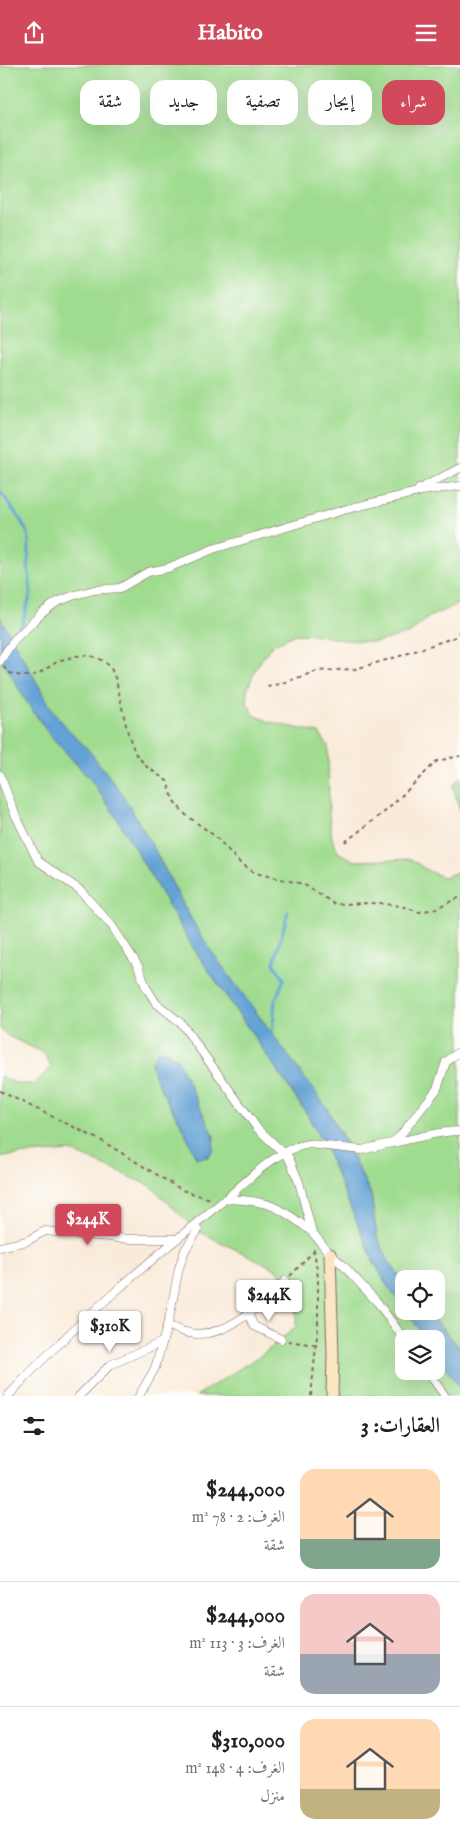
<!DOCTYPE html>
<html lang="ar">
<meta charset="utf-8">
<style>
body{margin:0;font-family:"IM FELL English",Amiri,serif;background:#f2f2f2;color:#222;direction:rtl;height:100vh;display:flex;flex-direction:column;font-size:19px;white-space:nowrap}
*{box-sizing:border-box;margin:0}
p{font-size:16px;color:#767676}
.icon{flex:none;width:28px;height:28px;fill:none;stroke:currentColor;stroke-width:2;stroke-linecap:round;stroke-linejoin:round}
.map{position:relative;height:1331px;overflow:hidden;direction:ltr}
.side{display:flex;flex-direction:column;background:#fff;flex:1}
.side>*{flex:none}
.top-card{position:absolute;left:15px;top:15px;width:430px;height:45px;direction:rtl;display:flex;gap:10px}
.fabs{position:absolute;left:395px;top:1205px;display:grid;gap:10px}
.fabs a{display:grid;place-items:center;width:50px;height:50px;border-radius:10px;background:#fff;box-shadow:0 5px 20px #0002;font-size:25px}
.price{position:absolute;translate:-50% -42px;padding:0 11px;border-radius:5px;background:#fff;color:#222;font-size:16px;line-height:32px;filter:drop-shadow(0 1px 2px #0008)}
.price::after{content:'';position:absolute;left:50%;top:30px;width:15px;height:11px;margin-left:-8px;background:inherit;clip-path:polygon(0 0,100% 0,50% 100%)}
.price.active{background:#d1495b;color:#fff}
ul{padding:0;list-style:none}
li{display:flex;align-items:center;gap:15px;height:125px;padding:0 20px}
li+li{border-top:1px solid #e0e0e0}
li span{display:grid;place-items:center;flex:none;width:140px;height:100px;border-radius:15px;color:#555}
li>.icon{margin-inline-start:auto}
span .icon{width:60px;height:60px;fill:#fffc;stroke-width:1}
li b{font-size:21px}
h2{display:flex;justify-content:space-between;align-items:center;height:60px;padding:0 20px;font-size:21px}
.tag{padding:0 18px;border-radius:15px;background:#fff;box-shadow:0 5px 20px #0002;font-size:18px;line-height:45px}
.tag.active{background:#d1495b;color:#fff}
header{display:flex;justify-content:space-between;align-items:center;height:65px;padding:0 20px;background:#d1495b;color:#fff;font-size:22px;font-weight:700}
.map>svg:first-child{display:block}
</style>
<header><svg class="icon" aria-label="menu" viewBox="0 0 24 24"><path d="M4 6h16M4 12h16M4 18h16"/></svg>Habito<svg class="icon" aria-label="share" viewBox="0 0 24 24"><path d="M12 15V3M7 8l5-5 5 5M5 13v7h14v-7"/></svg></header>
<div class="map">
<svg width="460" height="1331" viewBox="0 0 460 1331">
<rect width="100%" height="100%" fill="#fdfcf7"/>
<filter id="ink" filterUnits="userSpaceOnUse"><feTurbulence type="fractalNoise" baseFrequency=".02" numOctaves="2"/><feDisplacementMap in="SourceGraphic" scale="10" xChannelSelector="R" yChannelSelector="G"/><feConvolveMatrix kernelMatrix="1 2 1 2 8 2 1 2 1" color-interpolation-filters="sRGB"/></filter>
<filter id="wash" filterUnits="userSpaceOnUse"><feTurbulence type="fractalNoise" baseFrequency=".0096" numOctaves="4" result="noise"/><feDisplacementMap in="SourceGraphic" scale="20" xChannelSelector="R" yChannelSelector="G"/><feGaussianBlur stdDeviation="1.12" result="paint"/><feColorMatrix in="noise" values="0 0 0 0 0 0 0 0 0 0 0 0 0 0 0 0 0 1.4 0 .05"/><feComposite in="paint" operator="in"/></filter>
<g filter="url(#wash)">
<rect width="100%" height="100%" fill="#f9ebda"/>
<g fill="#a0dc90" stroke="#757e5e" fill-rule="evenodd">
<path d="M0 0H460V454L458 455 456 472 460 485V538L429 552 410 568 377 577 343 575 318 570 295 569 271 581 256 603 247 625V638L254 650 270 657 319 668 328 681 329 750 332 774 339 788 355 796 411 794 428 806 443 812 456 808 460 802V1284L428 1246H436V1214H404V1218L388 1195 377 1172 371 1129 341 1068 285 987 211 886 191 854 151 778 121 727 90 687 66 662 53 646 0 552Z"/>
<path d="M0 591 28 639 49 669 91 715 115 750 194 884 307 1049 327 1087 373 1195 388 1222 404 1243V1246H406L426 1274H404V1306H436V1289L460 1323V1331H196L260 1291 296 1262V1235L278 1205 196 1165 151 1121 71 1086 14 1090 0 1093V1011L18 1019H34L51 1002 44 988 8 971 0 964ZM156 1011 214 1071 213 1085 208 1092 196 1093 181 1058 174 1048Z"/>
<path d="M460 712V747L453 721Z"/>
</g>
<g fill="#64a2d6" stroke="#576080">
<path d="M0 552 53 646 66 662 90 687 121 727 151 778 191 854 211 886 327 1043 371 1129 377 1172 388 1195 404 1218V1243L388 1222 373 1195 327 1087 307 1049 194 884 115 750 91 715 49 669 28 639 0 591Z"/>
<path d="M158 986H166L177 994 214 1071 213 1085 208 1092 196 1093C190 1082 187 1068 180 1057 170 1040 154 1016 151 997Z"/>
<path d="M406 1246H428L460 1284V1323L436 1289V1274H426Z"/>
</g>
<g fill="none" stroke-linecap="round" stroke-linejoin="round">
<g stroke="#64a2d6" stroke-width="3">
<path d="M0 426 20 454 28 469 29 478 28 498 31 528 22 559 9 573"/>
<path d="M272 972 275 936 284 914C281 907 276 905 274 898L288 847"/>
</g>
</g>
</g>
<g filter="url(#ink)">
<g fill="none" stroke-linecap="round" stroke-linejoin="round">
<g stroke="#876668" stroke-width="9">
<g id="street">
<path d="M419 424 460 403"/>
<path d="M0 596 14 575 42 548 57 537 75 530 94 525 120 523 148 507 168 503 213 484 347 444 422 426 460 421"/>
<path d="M0 710 15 749 38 796 80 825 112 861 138 901 146 922 156 938 181 958 257 1063 289 1093 299 1117 312 1167 330 1189 343 1200 378 1238 404 1274"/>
<path d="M393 1078C415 1074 437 1066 460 1066"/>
<path d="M225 1134C268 1135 279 1141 312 1167"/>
<path d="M0 1182 27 1176 45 1166 129 1174H176"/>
<path d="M248 1249 254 1261 281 1274"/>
<path d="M167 1260C174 1263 182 1267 189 1268 226 1275 261 1239 285 1216"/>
<path d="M427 1306 445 1331"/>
<path d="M8 1331C73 1260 147 1198 222 1137 248 1116 274 1085 309 1079L362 1085 391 1078 399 1072 437 1024 446 997 460 986"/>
<path d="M79 1331 110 1300 162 1277"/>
<path d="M139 1331 155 1303 169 1254 179 1203 185 1185 198 1165"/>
</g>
</g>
<g stroke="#876668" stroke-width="13">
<path id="secondary" d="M330 1189 333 1290 332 1331"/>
</g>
<g stroke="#876668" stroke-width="2" stroke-dasharray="4 4" stroke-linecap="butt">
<path d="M3 602 10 608 21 611H32L43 606 58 596 76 591 88 590 100 594 110 601 116 615 127 665 135 688 147 702 167 716 174 736 186 750 216 772 240 798 255 808 303 819 335 839 378 838 401 841 419 847 434 844 460 832"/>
<path d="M267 621 280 619 317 606 355 604 400 591 455 572 460 566"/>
<path d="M345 777 387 745 437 696 460 691"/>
<path d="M0 1026 102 1076 182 1125 207 1133H213"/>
<path d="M290 1211 314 1186"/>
<path d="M288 1276 315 1280"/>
<path d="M311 1331 318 1261V1213L314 1184"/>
</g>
<use href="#street" stroke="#fff" stroke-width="8"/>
<use href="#secondary" stroke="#f9e7c3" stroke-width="11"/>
</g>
</g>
</svg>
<div class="fabs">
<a><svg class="icon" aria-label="locate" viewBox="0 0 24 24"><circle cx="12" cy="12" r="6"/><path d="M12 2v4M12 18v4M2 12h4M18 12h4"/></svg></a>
<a><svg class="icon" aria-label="layers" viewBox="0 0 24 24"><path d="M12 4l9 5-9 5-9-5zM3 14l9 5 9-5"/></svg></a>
</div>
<b class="price active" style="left:88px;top:1181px">$244K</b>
<b class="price" style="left:269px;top:1257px">$244K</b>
<b class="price" style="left:110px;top:1288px">$310K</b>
<div class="top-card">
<a class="tag active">شراء</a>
<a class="tag">إيجار</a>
<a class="tag">تصفية</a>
<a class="tag">جديد</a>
<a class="tag">شقة</a>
</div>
</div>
<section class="side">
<h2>العقارات: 3<svg class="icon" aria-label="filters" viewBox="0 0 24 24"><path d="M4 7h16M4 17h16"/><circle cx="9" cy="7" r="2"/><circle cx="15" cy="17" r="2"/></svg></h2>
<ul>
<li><span style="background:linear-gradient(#ffd9b3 70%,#7fa58c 0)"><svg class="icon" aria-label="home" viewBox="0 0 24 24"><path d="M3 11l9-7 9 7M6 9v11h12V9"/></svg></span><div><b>$244,000</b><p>الغرف: 2 · 78 m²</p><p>شقة</p></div></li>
<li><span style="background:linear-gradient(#f6c9c9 60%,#9aa5b1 0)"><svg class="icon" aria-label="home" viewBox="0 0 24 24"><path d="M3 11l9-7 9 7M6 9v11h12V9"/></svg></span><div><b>$244,000</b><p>الغرف: 3 · 113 m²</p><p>شقة</p></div></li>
<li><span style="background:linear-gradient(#ffd9b3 70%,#c2b280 0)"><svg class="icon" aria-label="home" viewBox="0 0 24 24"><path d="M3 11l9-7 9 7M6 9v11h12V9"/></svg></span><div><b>$310,000</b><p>الغرف: 4 · 148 m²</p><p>منزل</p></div></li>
</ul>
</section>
